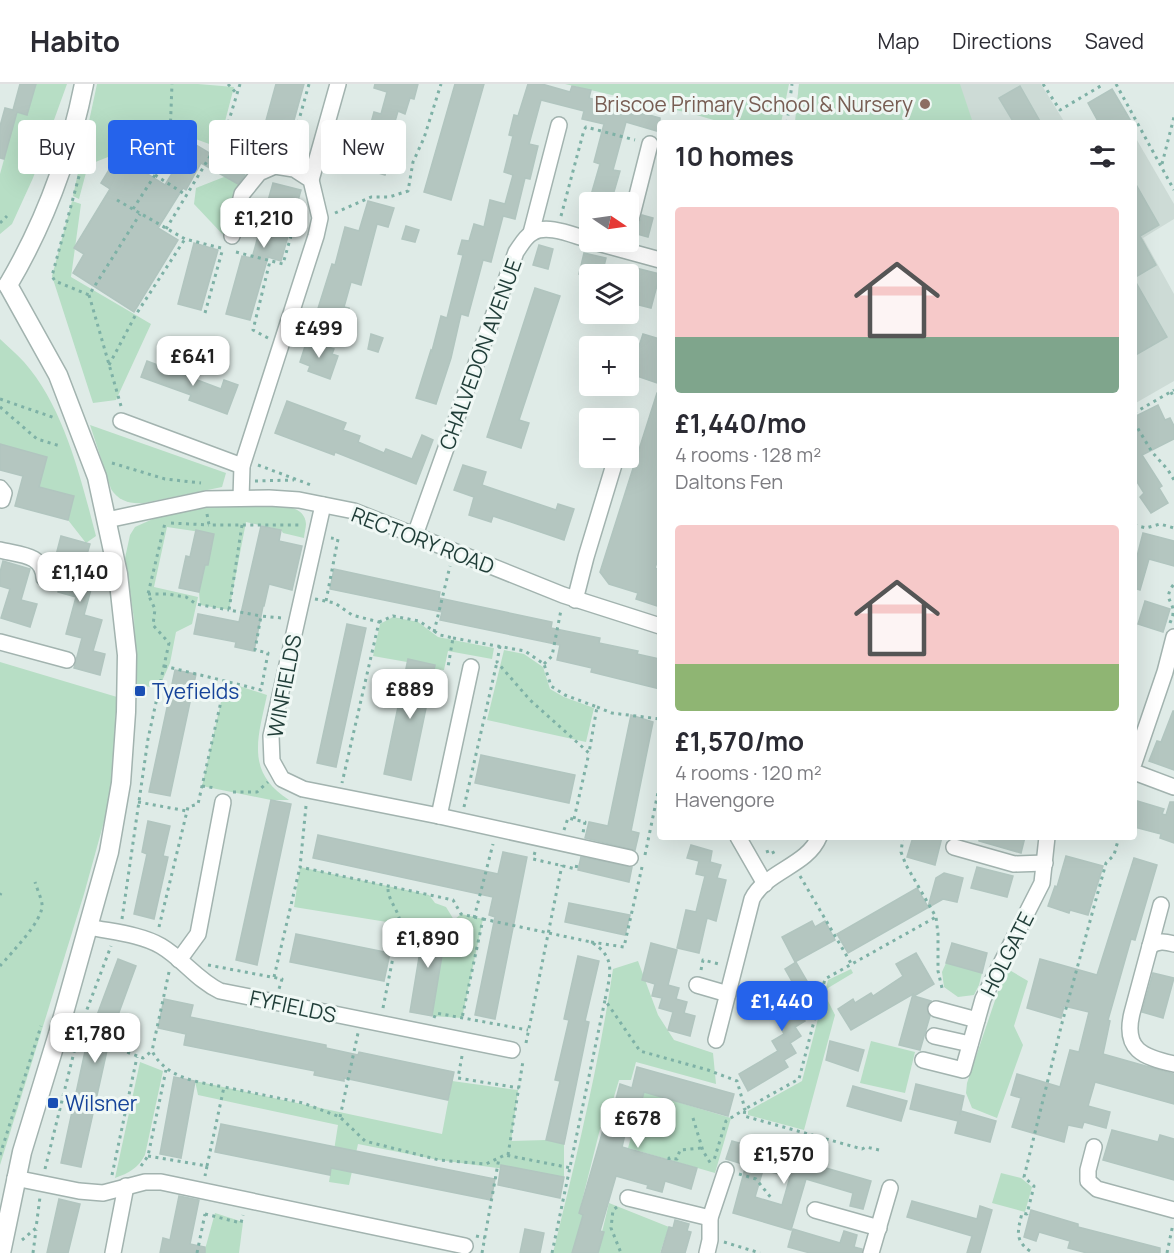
<!DOCTYPE html>
<meta charset="utf-8">
<style>
body{margin:0;font-family:Manrope,sans-serif;background:#f7f7f7;color:#2b2b33;height:100vh;display:flex;flex-direction:column;font-size:22px;white-space:nowrap}
*{box-sizing:border-box;margin:0}
p{font-size:20px;color:#7c7c81}
.icon{flex:none;width:33px;height:33px;fill:none;stroke:currentColor;stroke-width:2;stroke-linecap:round;stroke-linejoin:round}
.map{position:relative;flex:1;overflow:hidden}
.panel{position:absolute;left:657px;top:36px;width:480px;height:720px;display:flex;flex-direction:column;background:#fff;border-radius:6px;box-shadow:0 6px 24px #0002}
.panel>*{flex:none}
.guide{position:absolute;left:18px;top:36px;width:549px;height:54px;display:flex;gap:12px}
.needle{width:39px;rotate:103deg}
.buttons{position:absolute;left:579px;top:108px;display:grid;gap:12px}
.buttons a{display:grid;place-items:center;width:60px;height:60px;border-radius:6px;background:#fff;box-shadow:0 6px 24px #0002;font-size:30px}
.price{position:absolute;translate:-50% -51px;padding:0 14px;border-radius:12px;background:#fff;color:#222;font-size:20px;line-height:39px;filter:drop-shadow(0 2px 3px #0008)}
.price::after{content:'';position:absolute;left:50%;top:36px;width:18px;height:14px;margin-left:-9px;background:inherit;clip-path:polygon(0 0,100% 0,50% 100%)}
.price.on{background:#2563eb;color:#fff}
ul{padding:0;list-style:none}
li{display:grid;align-content:center;gap:12px;height:318px;padding:0 18px}
li span{display:grid;place-items:center;height:186px;border-radius:6px;color:#555}
li>.icon{margin-inline-start:auto}
span .icon{width:108px;height:108px;fill:#fffc;stroke-width:1}
li b{font-size:26px}
h2{display:flex;justify-content:space-between;align-items:center;height:72px;padding:0 18px;font-size:26px}
.tag{padding:0 21px;border-radius:6px;background:#fff;box-shadow:0 6px 24px #0002;font-size:21px;line-height:54px}
.tag.on{background:#2563eb;color:#fff}
header{display:flex;align-items:center;gap:36px;box-sizing:border-box;height:84px;padding:0 30px;background:#fff;border-bottom:2px solid #e1e1e2}
header strong{font-size:28px}
nav{display:flex;gap:33px;margin-inline-start:auto;font-size:21px}
.map>svg:first-child{display:block}
</style>
<header>
<strong>Habito</strong>
<nav><a>Map</a><a>Directions</a><a>Saved</a></nav>
</header>
<div class="map">
<svg width="1174" height="1169" viewBox="0 0 1174 1169">
<rect width="100%" height="100%" fill="#dfebe7"/>
<g fill="#cddbd6">
<path d="M799 0H1041L1065 39H795Z"/>
<path d="M1134 51 1174 120V135L1143 154 1174 210V297L1134 320Z"/>
</g>
<g fill="#b7dec5">
<path d="M36 0H67L33 94 12 140 0 150V90L17 28 27 31Z"/>
<path d="M97 0H198L234 3 222 49 212 61 168 45 158 65 129 47 108 73 88 81 79 115 73 112Z"/>
<path d="M565 0H789L781 39H724L693 30Z"/>
<path d="M799 0H960L973 39H795Z"/>
<path d="M229 91 243 97 227 155 194 120 196 104Z"/>
<path d="M72 117 81 120 71 193 151 240 116 316 93 319 52 192Z"/>
<path d="M0 255C8 263 17 270 24 278 64 323 81 395 96 452L86 459 68 436 74 412 39 403 47 373 0 360Z"/>
<path d="M90 341 226 389 222 403 144 419C129 420 119 417 111 405Z"/>
<path d="M252 420C267 421 305 417 306 440 306 444 304 450 304 454L283 449 281 446 246 438 229 526 200 521 199 508 205 481 208 480 214 450 167 443 154 503 198 513 192 540 176 548 170 579 159 604 136 601 134 535 125 474 130 451 135 443 155 434 195 425Z"/>
<path d="M393 533 418 538 438 553 494 564 492 575 448 567 444 586 435 585V581L408 575 407 578 373 572 380 540Z"/>
<path d="M504 566 524 570 543 583 550 605 564 613 594 624 586 658 487 636Z"/>
<path d="M0 578 117 613 110 716 84 810 0 1081Z"/>
<path d="M233 600 267 611C258 654 245 688 289 716H271L202 702 223 609Z"/>
<path d="M300 783 429 811 435 819 446 823 454 836 461 830 483 835 462 934 432 932 447 841 425 837 424 844 294 823Z"/>
<path d="M638 877 658 931 674 956 713 969 716 1000 636 978 631 996H619L610 1026 605 1025 579 1129 583 1131 572 1169H553C576 1075 599 981 613 885Z"/>
<path d="M946 879 982 889 979 901 974 911 958 913 944 903 942 888Z"/>
<path d="M1006 884 1028 897 1014 942 1023 961 997 1034 972 1024 966 1009 967 999Z"/>
<path d="M851 885 853 889 828 904 826 913 835 931 804 1046 748 1031V1027L802 997 828 896Z"/>
<path d="M871 957 915 968 905 1009 860 999Z"/>
<path d="M140 978 163 987 145 1071C138 1084 129 1089 115 1094Z"/>
<path d="M195 997 442 1050 452 997 518 1006 511 1057 546 1056 564 1060V1093L439 1076 358 1060 349 1101 329 1098 338 1041 198 1011Z"/>
<path d="M644 1008 731 1034 715 1089 628 1064Z"/>
<path d="M1001 1089 1021 1094 1032 1103 1025 1128 992 1119Z"/>
<path d="M609 1119 669 1143 660 1169H597Z"/>
<path d="M215 1129 243 1138 239 1169H204Z"/>
</g>
<g fill="#b4c6c0" stroke="#b1c5bf" stroke-width="1.5" fill-rule="evenodd">
<path d="M20 0H36L27 31 17 28 4 75 0 74V42L5 24 13 26Z"/>
<path d="M276 0H304L285 69 259 62Z"/>
<path d="M375 0H418L414 15 410 14 405 30 398 27 388 62 390 74 385 91 359 83 374 28 381 30 387 8 374 4Z"/>
<path d="M455 0H484L451 116 424 108Z"/>
<path d="M528 0H542L570 8 572 2 591 6 589 14 660 34V48L626 38 613 86 620 87 611 118H589L600 80 594 78 604 40 582 35 584 27 541 16 529 60 538 62 530 95 525 94 515 135 503 132 491 178 483 176 468 232 461 230 451 274 436 320 416 314 431 266 432 267 441 232 447 234 463 171 458 170 462 156 469 157 474 140 484 143 490 116 505 120 513 91 504 88 513 52 509 51 514 31 518 32Z"/>
<path d="M1020 2 1041 39H1014L999 14Z"/>
<path d="M1112 5 1125 27 1132 39H1099L1088 19Z"/>
<path d="M130 51 154 65 141 86 165 101 191 58 216 73 218 70 230 76 228 80 245 91 238 100 201 79 186 106 183 104 158 144 178 156 134 228 73 189 84 170 74 164 110 105 101 99Z"/>
<path d="M1134 97 1159 141 1140 152 1156 181 1134 194Z"/>
<path d="M273 99 301 106 281 177 268 173 250 236 226 230 242 172 252 174Z"/>
<path d="M368 117 394 124 388 143 377 140 361 201 351 198 344 223 349 224 344 242 315 234 332 180 335 181 345 143 359 147Z"/>
<path d="M642 131 653 134 648 153 637 150Z"/>
<path d="M406 142 419 146 415 158 402 155Z"/>
<path d="M194 159 218 166 201 226 178 220Z"/>
<path d="M539 161 553 165 548 185 533 181Z"/>
<path d="M584 169 606 174 602 190H579Z"/>
<path d="M628 182 660 190 651 224 631 219 636 198 628 195Z"/>
<path d="M1134 195 1167 253 1134 272Z"/>
<path d="M535 204 560 212 519 336 529 339 521 364 487 353Z"/>
<path d="M371 250 383 254 378 268 368 265Z"/>
<path d="M643 250 660 255V300L637 292 639 286 632 284Z"/>
<path d="M307 256 334 265 332 270 338 272 330 295 308 287 310 282 300 278Z"/>
<path d="M147 277 221 305 224 296 238 301 227 330 189 316 191 311 141 293Z"/>
<path d="M657 309H660V470L655 484 660 486V523L636 515 638 509 609 500 600 488Z"/>
<path d="M287 317 346 339 343 346 360 352 358 358 384 369 386 365 412 375 422 351 433 356 416 400 335 368 334 371 275 349Z"/>
<path d="M1158 321 1165 336 1170 334 1174 342V355L1142 371 1162 402 1159 404 1168 419 1151 429 1140 413 1144 409 1134 393V333Z"/>
<path d="M0 360 47 373 39 403 74 412 68 436 15 422 23 392 0 386Z"/>
<path d="M463 381 486 388 482 401 556 426 558 420 574 425 564 456 493 432 491 438 469 431 474 413 454 406Z"/>
<path d="M261 442 281 446 279 457 302 462 292 506 269 500 264 522H263L254 567 235 563 236 558 194 550 198 530 239 538Z"/>
<path d="M196 446 214 450 208 481H205L199 508 179 504 186 472 190 473Z"/>
<path d="M1143 449 1174 457V482L1149 475 1140 506 1134 504V484Z"/>
<path d="M61 452 90 460 81 491 84 484 96 487 84 531 102 536 93 567 105 570 100 591 74 584 82 554 66 550 76 513 58 508 67 478 55 475Z"/>
<path d="M3 477 30 485 21 516 37 520 30 543 1 534 10 505 0 502V488Z"/>
<path d="M334 485 440 508 439 514 552 538 551 544 600 554 599 559 638 567 637 570 660 575V605L591 588 592 584 557 576 560 561 440 536 442 528 330 505Z"/>
<path d="M1145 517 1170 525 1163 548 1138 540Z"/>
<path d="M347 540 366 544 336 683 317 679Z"/>
<path d="M408 575 435 581 411 696 384 690Z"/>
<path d="M175 586 196 590 170 712 149 708Z"/>
<path d="M1173 627H1174V686L1149 677 1157 657 1161 658Z"/>
<path d="M631 631 653 638 631 747 639 749 635 766 585 754 589 738 608 742Z"/>
<path d="M481 671 575 691 569 719 475 699Z"/>
<path d="M271 716 291 720 257 881 236 876Z"/>
<path d="M1134 716 1164 725 1162 730 1166 731 1170 718H1174V759L1160 754 1161 750 1134 743Z"/>
<path d="M148 737 170 742 163 772 168 773 154 835 134 830 147 770 142 768Z"/>
<path d="M318 751 498 790 503 768 527 773 495 935 475 931 495 833 489 831 493 813 313 774Z"/>
<path d="M913 753H942L935 781 907 773Z"/>
<path d="M979 753H1025L1021 769 979 757Z"/>
<path d="M691 761 712 767 710 778 721 781 717 794 726 796 716 837 707 834 699 869 677 864 686 826 696 828 705 792 696 790 699 777 687 774Z"/>
<path d="M1066 772 1103 782 1088 831 1070 826 1069 829 1048 822 1055 802 1057 803Z"/>
<path d="M581 773 632 783 629 798 578 786Z"/>
<path d="M1134 774 1157 781 1135 856 1131 855 1108 936 1110 937 1103 970 1174 990V1020L1095 998 1088 1022 1110 1028 1106 1044 1084 1038 1082 1044 1068 1041 1064 1058 1012 1043 1021 1014 1011 1011 1017 990 1060 1003 1070 966 1079 968 1089 928 1064 922 1061 934 1027 924 1040 875 1097 891Z"/>
<path d="M977 783 1013 792 1007 813 971 804Z"/>
<path d="M944 789 963 794 957 818 943 815 848 869 837 850 917 804 928 823 936 794Z"/>
<path d="M569 819 630 831 625 851 565 838Z"/>
<path d="M425 837 447 841 432 932 410 928Z"/>
<path d="M812 837 815 843 825 837 835 856 795 878 782 853Z"/>
<path d="M296 850 390 869 384 897 290 878Z"/>
<path d="M651 859 677 866 668 901 679 904 676 915 687 918 684 929 695 932 690 952 668 946 673 928 659 924 662 914 652 912 655 900 642 896Z"/>
<path d="M952 859 987 869 982 889 946 879Z"/>
<path d="M916 869 934 900 914 912 931 917 927 923 930 932 920 966 899 961 913 910 851 946 838 925 853 915 855 919 871 909 873 912 903 892 896 880Z"/>
<path d="M578 872 599 877 585 937 589 938 564 1060 546 1056 560 997 555 996 569 936 564 935Z"/>
<path d="M118 875 136 882 110 953 81 1083 61 1079 87 958Z"/>
<path d="M796 878 811 904 801 910 808 921 799 927 805 937 795 943 801 952 790 959 796 969 784 976 788 983 748 1007 739 990 778 967 772 957 784 950 778 939 787 934 780 921 789 916 783 906 794 901 785 885Z"/>
<path d="M1153 889 1174 894 1163 934 1142 928Z"/>
<path d="M164 915 193 921 190 933 326 961V964L358 971 359 968 454 988 448 1016 344 994V997L314 991 315 987 184 961 186 950 158 944Z"/>
<path d="M830 957 864 966 858 987 826 976Z"/>
<path d="M637 983 734 1010 728 1032 644 1008 640 1023 636 1022 632 1039 628 1038 622 1063 697 1084 691 1105 665 1097 662 1108 647 1104 648 1101 616 1092 600 1147 604 1148 598 1169H572L583 1131 579 1129 608 1029 612 1030 620 1000 632 1004Z"/>
<path d="M174 993 195 997 181 1074 160 1070Z"/>
<path d="M916 1000 964 1012 960 1031 961 1027 996 1037 990 1058 955 1049 958 1037 910 1025Z"/>
<path d="M853 1002 907 1017 901 1037 847 1022Z"/>
<path d="M221 1040 495 1095 491 1116 331 1084 330 1091 215 1068Z"/>
<path d="M1112 1046 1158 1058 1160 1051 1174 1055V1096L1103 1076Z"/>
<path d="M732 1057 871 1097 863 1125 850 1122 853 1109 806 1095 791 1146 733 1129 746 1081 726 1075ZM763 1086 790 1093 782 1121 755 1113Z"/>
<path d="M501 1081 564 1093 560 1114 498 1101Z"/>
<path d="M179 1112 199 1116 190 1160 205 1163V1169H160L163 1154 170 1156Z"/>
<path d="M59 1115 80 1120 68 1169H47Z"/>
<path d="M912 1117 977 1135 980 1122 992 1126 980 1169H967L972 1152 907 1133Z"/>
<path d="M1031 1126 1078 1140V1143L1160 1164V1169H1087L1068 1164 1070 1157 1039 1148 1036 1157 1024 1153Z"/>
<path d="M675 1136 689 1140 687 1147 691 1148 685 1169H661L669 1143 673 1144Z"/>
<path d="M525 1145 544 1149 540 1169H520Z"/>
<path d="M793 1145 840 1159 844 1147 857 1151 854 1163 862 1165V1169H810L788 1163Z"/>
</g>
<g fill="none" stroke-linecap="round" stroke-linejoin="round">
<g stroke="#a2b3af" stroke-width="18">
<g id="minor">
<path d="M311 96 338 0"/>
<path d="M628 147 650 60"/>
<path d="M531 149 559 41"/>
<path d="M232 152 242 110 259 89 275 82 294 85 311 96 320 134 316 152 242 382 241 414"/>
<path d="M594 158 660 176"/>
<path d="M121 337 242 382"/>
<path d="M0 404 4 409 2 416"/>
<path d="M323 421 271 652 272 677 282 695 303 705 439 732 630 774"/>
<path d="M107 436 206 415 269 414 299 416 354 427 563 511 660 542"/>
<path d="M415 451 516 168C521 161 525 153 532 149 547 139 574 152 590 156"/>
<path d="M0 466C20 471 43 470 44 494"/>
<path d="M575 516 586 473 616 374"/>
<path d="M0 558 67 576"/>
<path d="M1134 679 1165 588 1174 553"/>
<path d="M1134 688 1174 703"/>
<path d="M439 732 471 583"/>
<path d="M738 753 765 800"/>
<path d="M954 763 1014 780 1045 779"/>
<path d="M1161 821 1132 929C1123 966 1143 973 1174 980"/>
<path d="M89 843C112 848 140 850 161 862 183 875 197 896 220 907L512 966"/>
<path d="M1150 862C1158 857 1164 857 1174 860"/>
<path d="M179 876 198 850 223 718"/>
<path d="M697 901 728 910"/>
<path d="M936 925 977 936"/>
<path d="M934 952 970 960"/>
<path d="M716 956 752 815C766 787 807 782 819 753"/>
<path d="M923 976 963 986 983 915 1042 799 1047 753"/>
<path d="M1094 1063 1088 1086V1097L1097 1105 1174 1126"/>
<path d="M15 1094 79 1107 103 1109 145 1098H161L465 1162"/>
<path d="M628 1114 710 1134"/>
<path d="M815 1126 879 1144"/>
<path d="M113 1169 126 1102"/>
<path d="M707 1169 710 1156V1134L726 1086"/>
<path d="M871 1169 890 1104"/>
</g>
</g>
<g stroke="#a2b3af" stroke-width="21">
<g id="tertiary">
<path d="M8 201C44 140 70 70 84 0"/>
<path d="M1 1169 22 1068 58 950 109 768 121 699 126 628 127 571 118 490 97 393 58 291 8 201"/>
</g>
</g>
<g stroke="#7eb1a6" stroke-width="3" stroke-dasharray="3 4.5" stroke-linecap="butt">
<path d="M228 0 237 10"/>
<path d="M240 0 226 46 215 64 232 73 241 85"/>
<path d="M1043 0 1060 26 1104 0"/>
<path d="M1116 0 1174 106"/>
<path d="M787 39 792 0"/>
<path d="M290 68 309 0"/>
<path d="M1162 80 1174 33"/>
<path d="M81 85 52 192 55 197 89 211 140 130"/>
<path d="M155 91 186 111"/>
<path d="M117 116 185 155 221 164"/>
<path d="M133 125 155 91V81L170 52 172 0"/>
<path d="M335 129 371 113H389L408 107 413 78 424 54 441 0"/>
<path d="M561 132 584 46 586 43 635 56"/>
<path d="M0 139 7 132"/>
<path d="M166 145 215 64"/>
<path d="M236 168 283 180 300 120"/>
<path d="M89 211 121 322"/>
<path d="M205 229 223 164"/>
<path d="M268 254 253 246 270 177"/>
<path d="M109 281 135 232 185 155"/>
<path d="M1171 308 1174 314"/>
<path d="M0 315 55 334"/>
<path d="M0 323 37 355 60 362"/>
<path d="M1134 329 1174 306"/>
<path d="M1134 338 1152 368 1168 386 1174 396"/>
<path d="M112 379 165 395 201 399"/>
<path d="M258 381 311 401"/>
<path d="M255 397 294 396"/>
<path d="M207 430 209 441H302"/>
<path d="M171 439 209 441"/>
<path d="M242 441 229 526 261 532"/>
<path d="M1134 441 1146 444 1160 440 1174 444"/>
<path d="M148 510H167L186 513 196 520 229 526"/>
<path d="M315 515 335 519 352 531 379 538 342 699"/>
<path d="M326 517 338 455 331 454"/>
<path d="M379 538 393 532 419 537 440 551 453 554 448 583"/>
<path d="M1170 539C1171 536 1173 533 1173 529 1174 516 1162 516 1174 500"/>
<path d="M434 548 450 482"/>
<path d="M453 554 525 567 544 580 551 602 565 611 597 623 589 669 530 616 497 578 500 562"/>
<path d="M544 580 552 572 561 526"/>
<path d="M164 582 261 606 268 569 255 566 261 532 282 534"/>
<path d="M597 623 612 629 660 635"/>
<path d="M202 702 215 704"/>
<path d="M233 708H257L268 698"/>
<path d="M138 718 187 727"/>
<path d="M306 722 300 783 453 816 461 830 483 835 462 934"/>
<path d="M464 723 497 578"/>
<path d="M574 735 589 669"/>
<path d="M564 746 568 734 585 738 583 749"/>
<path d="M903 753 901 768 906 781 936 833 938 850V887L942 904"/>
<path d="M535 768 533 775 576 785 577 779"/>
<path d="M766 768 772 766 775 772"/>
<path d="M645 771 660 699"/>
<path d="M800 792 852 881"/>
<path d="M0 811 1 809"/>
<path d="M474 834 493 760"/>
<path d="M122 835 148 655 169 559 153 541 155 525 148 510 165 439"/>
<path d="M483 835 591 858C617 873 610 891 605 916"/>
<path d="M159 843 188 723 198 720 222 613 225 605 233 600"/>
<path d="M591 858 624 863 642 783"/>
<path d="M208 881 282 895 279 905"/>
<path d="M0 882C11 869 44 836 42 820 41 813 37 805 35 798"/>
<path d="M701 886 703 876 719 880"/>
<path d="M169 888 152 967C166 994 197 998 224 1003"/>
<path d="M274 893 300 783"/>
<path d="M383 924 400 838C398 824 387 816 388 802"/>
<path d="M434 934 436 929 528 946"/>
<path d="M78 950 143 974 152 967"/>
<path d="M526 959 562 781"/>
<path d="M462 972 458 994 519 1004"/>
<path d="M340 1033 358 949"/>
<path d="M693 1034 703 1067 711 1080"/>
<path d="M879 1066 866 1063 862 1065 744 1032 745 1025 799 995 825 895 936 833"/>
<path d="M0 1071 41 942"/>
<path d="M508 1071 523 977"/>
<path d="M148 1072 207 1082 205 1092"/>
<path d="M669 1076V1074L677 1075 680 1066 702 1064"/>
<path d="M141 1082 148 1072 166 986"/>
<path d="M207 1082 224 1003 303 1019 340 1033 365 1057 439 1076 486 1080 505 1071 571 1084"/>
<path d="M45 1085 80 944 111 862"/>
<path d="M739 1090 756 1095 772 1115"/>
<path d="M112 1091 137 973"/>
<path d="M617 1123 613 1126 611 1144 621 1169"/>
<path d="M205 1130 241 1139 243 1131"/>
<path d="M476 1152 485 1154"/>
<path d="M22 1156 36 1144 40 1113"/>
<path d="M724 1158 760 1169"/>
<path d="M1030 1167C1014 1156 1018 1146 1022 1129L1027 1130 1034 1102 1024 1093 1062 939 1106 779 1114 771 1119 753"/>
<path d="M33 1169 36 1146"/>
<path d="M197 1169 205 1130"/>
<path d="M482 1169 499 1074"/>
<path d="M552 1169 605 916 640 967 708 986 737 997 745 1025 726 1037 714 1076"/>
<path d="M1167 1169 1173 1140"/>
</g>
<use href="#minor" stroke="#fff" stroke-width="15"/>
<use href="#tertiary" stroke="#fff" stroke-width="18"/>
</g>
<circle fill="#8d6e63" stroke="#f0f8f5" stroke-width="2" cx="925" cy="20" r="6"/>
<g fill="#1a4fb4" stroke="#f0f8f5" stroke-width="2">
<rect x="134" y="601" width="12" height="12" rx="3"/>
<rect x="47" y="1013" width="12" height="12" rx="3"/>
</g>
<g text-anchor="middle" dominant-baseline="central" stroke-width="6" stroke-linejoin="round" paint-order="stroke">
<g font-size="21" fill="#785e54" stroke="#f0f8f5" text-anchor="end">
<text x="913" y="20">Briscoe Primary School &amp; Nursery</text>
</g>
<g font-size="21" fill="#1f3c37" stroke="#f0f8f5">
<text transform="translate(480 270) rotate(-70)">CHALVEDON AVENUE</text>
<text transform="translate(423 456) rotate(21)">RECTORY ROAD</text>
<text transform="translate(284 602) rotate(-79)">WINFIELDS</text>
<text transform="translate(1007 870) rotate(-63)">HOLGATE</text>
<text transform="translate(293 922) rotate(12)">FYFIELDS</text>
</g>
<g font-size="21" fill="#164399" stroke="#f0f8f5" text-anchor="start">
<text x="152" y="607">Tyefields</text>
<text x="65" y="1019">Wilsner</text>
</g>
</g>
</svg>
<div class="buttons">
<a><svg class="needle" viewBox="-14 -14 28 28"><path d="M0-13l5 13h-10z" fill="#e53935"/><path d="M0 13l5-13h-10z" fill="#7c7c81"/></svg></a>
<a><svg class="icon" aria-label="layers" viewBox="0 0 24 24"><path d="M12 4l9 5-9 5-9-5zM3 14l9 5 9-5"/></svg></a>
<a>+</a>
<a>−</a>
</div>
<b class="price" style="left:264px;top:165px">£1,210</b>
<b class="price" style="left:319px;top:275px">£499</b>
<b class="price" style="left:193px;top:303px">£641</b>
<b class="price" style="left:80px;top:519px">£1,140</b>
<b class="price" style="left:410px;top:636px">£889</b>
<b class="price" style="left:428px;top:885px">£1,890</b>
<b class="price on" style="left:782px;top:948px">£1,440</b>
<b class="price" style="left:95px;top:980px">£1,780</b>
<b class="price" style="left:638px;top:1065px">£678</b>
<b class="price" style="left:784px;top:1101px">£1,570</b>
<div class="guide">
<a class="tag">Buy</a>
<a class="tag on">Rent</a>
<a class="tag">Filters</a>
<a class="tag">New</a>
</div>
<section class="panel">
<h2>10 homes<svg class="icon" aria-label="filters" viewBox="0 0 24 24"><path d="M4 7h16M4 17h16"/><circle cx="9" cy="7" r="2"/><circle cx="15" cy="17" r="2"/></svg></h2>
<ul>
<li><span style="background:linear-gradient(#f6c9c9 70%,#7fa58c 0)"><svg class="icon" aria-label="home" viewBox="0 0 24 24"><path d="M3 11l9-7 9 7M6 9v11h12V9"/></svg></span><div><b>£1,440/mo</b><p>4 rooms · 128 m²</p><p>Daltons Fen</p></div></li>
<li><span style="background:linear-gradient(#f6c9c9 75%,#8fb573 0)"><svg class="icon" aria-label="home" viewBox="0 0 24 24"><path d="M3 11l9-7 9 7M6 9v11h12V9"/></svg></span><div><b>£1,570/mo</b><p>4 rooms · 120 m²</p><p>Havengore</p></div></li>
</ul>
</section>
</div>
